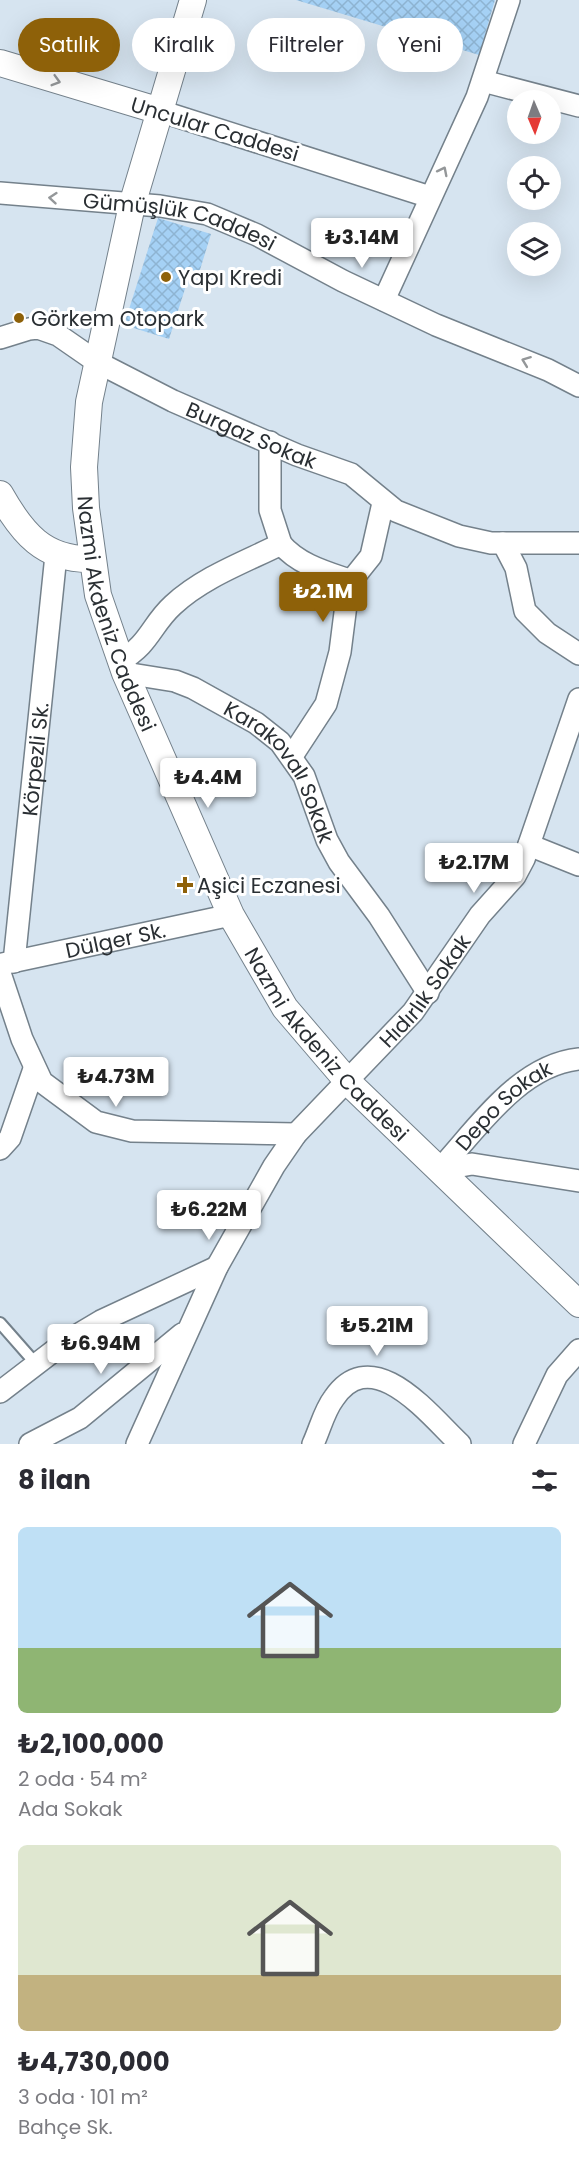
<!DOCTYPE html>
<html lang="tr">
<meta charset="utf-8">
<style>
body{margin:0;font-family:Poppins,sans-serif;background:#f7f7f7;color:#2b2b33;height:100vh;display:flex;flex-direction:column;font-size:22px;white-space:nowrap}
*{box-sizing:border-box;margin:0}
p{font-size:20px;color:#7c7c81}
.icon{flex:none;width:33px;height:33px;fill:none;stroke:currentColor;stroke-width:2;stroke-linecap:round;stroke-linejoin:round}
.map{position:relative;height:1444px;overflow:hidden}
.sheet{display:flex;flex-direction:column;background:#fff;flex:1}
.sheet>*{flex:none}
.top-card{position:absolute;left:18px;top:18px;width:543px;height:54px;display:flex;gap:12px}
.needle{width:39px;rotate:178deg}
.buttons{position:absolute;left:507px;top:90px;display:grid;gap:12px}
.buttons a{display:grid;place-items:center;width:54px;height:54px;border-radius:50%;background:#fff;box-shadow:0 6px 24px #0002;font-size:30px}
.price{position:absolute;translate:-50% -51px;padding:0 14px;border-radius:6px;background:#fff;color:#222;font-size:20px;line-height:39px;filter:drop-shadow(0 2px 3px #0008)}
.price::after{content:'';position:absolute;left:50%;top:36px;width:18px;height:14px;margin-left:-9px;background:inherit;clip-path:polygon(0 0,100% 0,50% 100%)}
.price.current{background:#8e6109;color:#fff}
ul{padding:0;list-style:none}
li{display:grid;align-content:center;gap:12px;height:318px;padding:0 18px}
li span{display:grid;place-items:center;height:186px;border-radius:9px;color:#555}
li>.icon{margin-inline-start:auto}
span .icon{width:108px;height:108px;fill:#fffc;stroke-width:1}
li b{font-size:26px}
h2{display:flex;justify-content:space-between;align-items:center;height:72px;padding:0 18px;font-size:26px}
.chip{padding:0 21px;border-radius:27px;background:#fff;box-shadow:0 6px 24px #0002;font-size:21px;line-height:54px}
.chip.current{background:#8e6109;color:#fff}
.map>svg:first-child{display:block}
</style>
<div class="map">
<svg width="579" height="1444" viewBox="0 0 579 1444">
<defs>
<pattern id="building-cross-hatch" width="8" height="8" patternUnits="userSpaceOnUse" patternTransform="scale(1.5)"><rect width="8" height="8" fill="#a5d1f5"/><path d="M0 0l8 8M0 8l8-8" fill="none" stroke="#8eb4d2"/></pattern>
</defs>
<rect width="100%" height="100%" fill="#d6e4f0"/>
<g fill="url(#building-cross-hatch)">
<path d="M296 0H495L479 55Z"/>
<path d="M158 218 211 234 199 273 191 270 169 339 124 325Z"/>
</g>
<g fill="none" stroke-linecap="round" stroke-linejoin="round">
<g stroke="#74818b" stroke-width="14">
<path id="service" d="M0 1323 37 1365"/>
</g>
<g stroke="#74818b" stroke-width="24">
<g id="minor">
<path d="M483 81 579 106"/>
<path d="M160 111 430 197"/>
<path id="s1" d="M0 193 160 206 207 214 257 235 343 281 436 325 548 370 579 386"/>
<path d="M384 300 477 97 509 0"/>
<path id="s2" d="M0 338 29 329 38 328 58 335 97 362 173 401 297 455 351 474 396 511 459 536 491 543H579"/>
<path d="M503 543 516 568 525 611 547 633 579 654"/>
<path d="M281 544C299 565 326 572 352 581"/>
<path d="M120 661C150 644 151 625 173 605 203 577 245 562 281 544L270 510V442"/>
<path id="s3" d="M125 673 175 681 193 688 256 723 280 742 304 776 327 840 339 862 379 916 428 993"/>
<path d="M292 756 326 704 340 652 348 589 355 576 371 556 383 503"/>
<path d="M529 845 579 865"/>
<path id="s4" d="M14 962 56 555"/>
<path id="s5" d="M2 964 231 915"/>
<path d="M0 973 22 1039 42 1082 96 1122 132 1131 296 1134"/>
<path d="M0 1149 10 1138 34 1069"/>
<path id="s6" d="M439 1170C477 1129 519 1065 579 1059"/>
<path d="M439 1170 472 1164 579 1181"/>
<path d="M0 1392 64 1343 101 1321 217 1267"/>
<path d="M30 1444 80 1418 182 1334"/>
<path id="s7" d="M137 1444 217 1267 274 1166 296 1134 413 1012 480 915 515 876 524 859 579 699"/>
<path d="M313 1444C320 1429 324 1411 334 1398 373 1341 430 1416 460 1444"/>
<path d="M524 1444 557 1375 579 1350"/>
</g>
</g>
<g stroke="#74818b" stroke-width="28">
<g id="tertiary">
<path id="s8" d="M193 0 132 205 89 402 84 467 86 508 98 595 125 673 231 915 285 1008 350 1084 579 1304"/>
<path d="M0 63 160 111"/>
<path d="M0 494C22 533 44 560 91 559"/>
</g>
</g>
<use href="#service" stroke="#fff" stroke-width="10"/>
<use href="#minor" stroke="#fff" stroke-width="21"/>
<use href="#tertiary" stroke="#fff" stroke-width="26"/>
</g>
<defs><path id="oneway-chevron" d="M-2-3.5L2.5 0L-2 3.5" fill="none" stroke-width="1.6" stroke-linecap="round" stroke-linejoin="round" transform="scale(1.5)"/></defs>
<g stroke="#949799">
<use href="#oneway-chevron" transform="translate(56 81) rotate(16)"/>
<use href="#oneway-chevron" transform="translate(443 171) rotate(-63)"/>
<use href="#oneway-chevron" transform="translate(53 198) rotate(-175)"/>
<use href="#oneway-chevron" transform="translate(526 361) rotate(-159)"/>
</g>
<g fill="#8e6109" stroke="#fff" stroke-width="2">
<circle cx="166" cy="277" r="6"/>
<circle cx="19" cy="318" r="6"/>
<path d="M182 876h6v6h6v6h-6v6h-6v-6h-6v-6h6z"/>
</g>
<g text-anchor="middle" dominant-baseline="central" stroke-width="6" stroke-linejoin="round" paint-order="stroke">
<g font-size="21" fill="#2a2f33" stroke="#fff">
<text transform="translate(215 129) rotate(17)">Uncular Caddesi</text>
<text stroke="none"><textPath href="#s1" startOffset="183">Gümüşlük Caddesi</textPath></text>
<text stroke="none"><textPath href="#s2" startOffset="279">Burgaz Sokak</textPath></text>
<text stroke="none"><textPath href="#s8" startOffset="632">Nazmi Akdeniz Caddesi</textPath></text>
<text stroke="none"><textPath href="#s4" startOffset="204">Körpezli Sk.</textPath></text>
<text stroke="none"><textPath href="#s3" startOffset="196">Karakovalı Sokak</textPath></text>
<text stroke="none"><textPath href="#s5" startOffset="116">Dülger Sk.</textPath></text>
<text stroke="none"><textPath href="#s7" startOffset="542">Hıdırlık Sokak</textPath></text>
<text stroke="none"><textPath href="#s8" startOffset="1118">Nazmi Akdeniz Caddesi</textPath></text>
<text stroke="none"><textPath href="#s6" startOffset="92">Depo Sokak</textPath></text>
</g>
<g font-size="21" fill="#2a2f33" stroke="#fff" text-anchor="start">
<text x="178" y="277">Yapı Kredi</text>
<text x="31" y="318">Görkem Otopark</text>
<text x="197" y="885">Aşici Eczanesi</text>
</g>
</g>
</svg>
<div class="buttons">
<a><svg class="needle" viewBox="-14 -14 28 28"><path d="M0-13l5 13h-10z" fill="#e53935"/><path d="M0 13l5-13h-10z" fill="#7c7c81"/></svg></a>
<a><svg class="icon" aria-label="locate" viewBox="0 0 24 24"><circle cx="12" cy="12" r="6"/><path d="M12 2v4M12 18v4M2 12h4M18 12h4"/></svg></a>
<a><svg class="icon" aria-label="layers" viewBox="0 0 24 24"><path d="M12 4l9 5-9 5-9-5zM3 14l9 5 9-5"/></svg></a>
</div>
<b class="price" style="left:362px;top:269px">₺3.14M</b>
<b class="price current" style="left:323px;top:623px">₺2.1M</b>
<b class="price" style="left:208px;top:809px">₺4.4M</b>
<b class="price" style="left:474px;top:894px">₺2.17M</b>
<b class="price" style="left:116px;top:1108px">₺4.73M</b>
<b class="price" style="left:209px;top:1241px">₺6.22M</b>
<b class="price" style="left:377px;top:1357px">₺5.21M</b>
<b class="price" style="left:101px;top:1375px">₺6.94M</b>
<div class="top-card">
<a class="chip current">Satılık</a>
<a class="chip">Kiralık</a>
<a class="chip">Filtreler</a>
<a class="chip">Yeni</a>
</div>
</div>
<section class="sheet">
<h2>8 ilan<svg class="icon" aria-label="filters" viewBox="0 0 24 24"><path d="M4 7h16M4 17h16"/><circle cx="9" cy="7" r="2"/><circle cx="15" cy="17" r="2"/></svg></h2>
<ul>
<li><span style="background:linear-gradient(#bfe0f5 65%,#8fb573 0)"><svg class="icon" aria-label="home" viewBox="0 0 24 24"><path d="M3 11l9-7 9 7M6 9v11h12V9"/></svg></span><div><b>₺2,100,000</b><p>2 oda · 54 m²</p><p>Ada Sokak</p></div></li>
<li><span style="background:linear-gradient(#dfe7d0 70%,#c2b280 0)"><svg class="icon" aria-label="home" viewBox="0 0 24 24"><path d="M3 11l9-7 9 7M6 9v11h12V9"/></svg></span><div><b>₺4,730,000</b><p>3 oda · 101 m²</p><p>Bahçe Sk.</p></div></li>
</ul>
</section>
